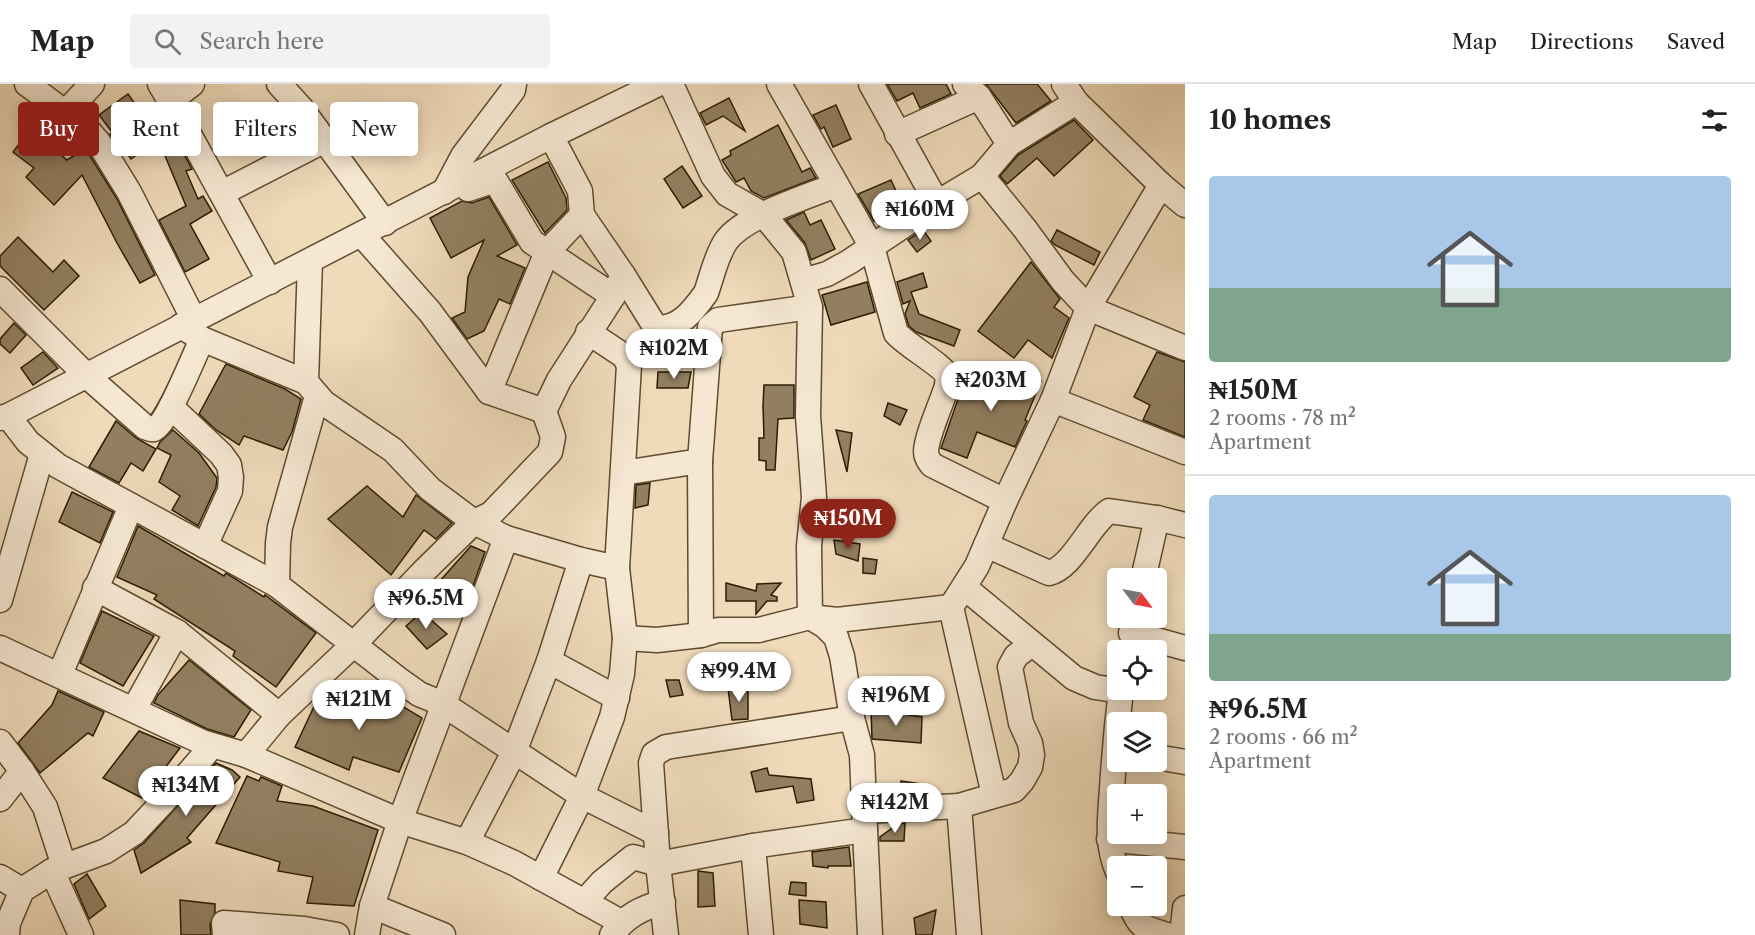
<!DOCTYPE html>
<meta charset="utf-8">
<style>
body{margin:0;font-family:"Libre Caslon Text",serif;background:#f2f2f2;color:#222;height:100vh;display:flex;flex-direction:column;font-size:22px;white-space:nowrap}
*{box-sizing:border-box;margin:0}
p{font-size:20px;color:#767676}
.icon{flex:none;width:33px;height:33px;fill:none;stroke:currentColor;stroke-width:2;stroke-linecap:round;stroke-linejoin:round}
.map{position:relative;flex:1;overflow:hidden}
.details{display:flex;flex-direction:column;background:#fff;width:570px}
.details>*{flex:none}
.guide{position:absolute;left:18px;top:18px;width:570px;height:54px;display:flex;gap:12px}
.needle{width:39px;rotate:122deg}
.controls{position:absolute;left:1107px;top:484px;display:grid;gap:12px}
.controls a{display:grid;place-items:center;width:60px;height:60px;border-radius:6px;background:#fff;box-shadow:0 3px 15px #0003;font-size:30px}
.price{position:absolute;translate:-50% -51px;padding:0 14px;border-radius:21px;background:#fff;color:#222;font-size:20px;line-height:39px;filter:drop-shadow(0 2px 3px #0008)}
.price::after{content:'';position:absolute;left:50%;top:36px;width:18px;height:14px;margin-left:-9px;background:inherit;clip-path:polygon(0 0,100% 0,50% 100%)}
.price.on{background:#8f2418;color:#fff}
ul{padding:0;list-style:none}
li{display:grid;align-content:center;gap:12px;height:318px;padding:0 24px}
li+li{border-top:2px solid #e0e0e0}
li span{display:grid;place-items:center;height:186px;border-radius:6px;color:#555}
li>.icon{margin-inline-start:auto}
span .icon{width:108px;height:108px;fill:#fffc;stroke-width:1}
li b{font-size:26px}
h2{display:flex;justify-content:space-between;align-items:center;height:72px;padding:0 24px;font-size:26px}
.pill{padding:0 21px;border-radius:6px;background:#fff;box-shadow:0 3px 15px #0003;font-size:21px;line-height:54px}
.pill.on{background:#8f2418;color:#fff}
header{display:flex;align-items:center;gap:36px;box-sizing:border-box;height:84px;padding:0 30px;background:#fff;border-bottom:2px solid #e0e0e0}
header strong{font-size:28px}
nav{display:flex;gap:33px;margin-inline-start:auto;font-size:21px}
.search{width:420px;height:54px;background:#f2f2f2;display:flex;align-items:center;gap:15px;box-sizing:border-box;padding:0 21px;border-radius:6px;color:#767676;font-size:22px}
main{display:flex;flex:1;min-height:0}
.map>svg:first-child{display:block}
</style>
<header>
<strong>Map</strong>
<div class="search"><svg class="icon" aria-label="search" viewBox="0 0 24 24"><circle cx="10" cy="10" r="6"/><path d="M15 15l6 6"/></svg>Search here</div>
<nav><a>Map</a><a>Directions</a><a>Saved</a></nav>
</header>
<main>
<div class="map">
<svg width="1185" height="851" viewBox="0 0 1185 851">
<rect width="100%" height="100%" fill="#efdaba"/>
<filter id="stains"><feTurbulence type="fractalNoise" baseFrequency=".00333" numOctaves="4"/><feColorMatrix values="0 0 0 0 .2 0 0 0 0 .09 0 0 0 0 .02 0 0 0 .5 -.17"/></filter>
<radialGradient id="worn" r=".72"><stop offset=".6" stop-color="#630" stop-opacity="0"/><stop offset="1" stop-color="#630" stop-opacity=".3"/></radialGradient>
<g fill="#927f61" stroke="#2e1c00" stroke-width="1.5">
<path d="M887 0H946L951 10 920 24 913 9 897 17Z"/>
<path d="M986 0H1037L1051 17 1016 39Z"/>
<path d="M128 10 140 27 151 20 160 33 147 42 157 56 131 75 126 68 122 70 110 50 112 48 99 31Z"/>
<path d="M729 14 745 47 723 32 706 41 700 29Z"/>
<path d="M836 21 851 55 833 63 824 43 821 45 813 31Z"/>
<path d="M1074 36 1093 56 1054 92 1037 74 1007 100 1000 92 1018 71Z"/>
<path d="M778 41 802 88 810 84 816 94 764 114 751 107 744 94 736 98 722 76 731 71 730 67Z"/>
<path d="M31 44 67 76 85 65 87 67 117 115 155 191 140 199 117 159 82 91 54 121 26 93 34 84 13 68Z"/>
<path d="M179 61 192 85 186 87 198 115 203 112 212 127 190 140 209 175 185 188 159 136 186 122 163 67Z"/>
<path d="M548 78 566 114 567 126 545 149 512 96Z"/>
<path d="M682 82 702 112 683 124 664 95Z"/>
<path d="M891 96 904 124 874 137 858 110Z"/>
<path d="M489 113 517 161 497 172 525 184 510 220 499 215 484 247 467 255 452 234 465 228 468 193 484 156 451 174 430 134 462 117 472 119Z"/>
<path d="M804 128 810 141 821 136 835 165 811 176 805 159 786 136Z"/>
<path d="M923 146 931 157 917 168 908 156Z"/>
<path d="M1057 146 1100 168 1094 181 1055 161 1051 157Z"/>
<path d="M18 153 53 188 64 176 79 192 44 226 0 182V172Z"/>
<path d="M1031 178 1060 215 1054 223 1069 234 1052 274 1028 256 1014 274 978 247Z"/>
<path d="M923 189 927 203 911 208 919 230 960 246 954 262 916 248 909 242 905 230 910 217 903 220 897 198Z"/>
<path d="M867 198 875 228 831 241 822 211Z"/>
<path d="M14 239 26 251 10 269 0 260V255Z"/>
<path d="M43 268 58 284 33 301 21 284Z"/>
<path d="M1157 268 1185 278V353L1143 336 1150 321 1134 313Z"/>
<path d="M226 280 285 305 301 315 292 348 283 366 244 352 239 361 216 346 199 330Z"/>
<path d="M1003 282 1041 297 1025 336 1027 337 1015 363 977 348 967 374 941 364 965 295 993 306Z"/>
<path d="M658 288H691L688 304H657Z"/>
<path d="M764 301H794V334L778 335 775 386H766V377L759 376V354H764L763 322Z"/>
<path d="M888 319 907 326 900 341 884 332Z"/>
<path d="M116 337 136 354 156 365 143 387 131 379 119 399 89 383Z"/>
<path d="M173 346 199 369 217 394 216 403 198 442 172 426 180 412 159 398 171 371 157 364 160 358Z"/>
<path d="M836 346 852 349 847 388Z"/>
<path d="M650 399 648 421 635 424 636 401Z"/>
<path d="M367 402 403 433 416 411 452 439 436 455 424 446 391 491 328 435Z"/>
<path d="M72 408 113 428 100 459 59 438Z"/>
<path d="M138 442 224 492 226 489 264 513 265 511 316 549 276 603 233 572 235 567 154 515 157 511 117 493Z"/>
<path d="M834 456 860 460 858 477 836 470Z"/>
<path d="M471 462 485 468 467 519 439 498Z"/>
<path d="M863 474 877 476 875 490 863 489Z"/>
<path d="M726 499 756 507 757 500 781 499 771 511 777 513V517H767L756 530V517H726Z"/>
<path d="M102 527 154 552 123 602 80 579Z"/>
<path d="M422 528 447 550 427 565 406 542Z"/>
<path d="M189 576 251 626 234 653 207 645 154 619 158 611Z"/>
<path d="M666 596H679L683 611 670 613Z"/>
<path d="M748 602V635L732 636 728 604Z"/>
<path d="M329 604 382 624 387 613 422 634 399 688 353 673 349 686 295 663 319 612Z"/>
<path d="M58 607 104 628 93 652 88 649 40 689 18 659 52 621Z"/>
<path d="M871 625 922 633 921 659 872 655Z"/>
<path d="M139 647 180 664 142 714 103 694Z"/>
<path d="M216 679 232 686 240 693 187 754 191 758 141 789 134 766 144 759Z"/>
<path d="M767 684 769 691 811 695 814 716 797 719 793 702 756 708 751 688Z"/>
<path d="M247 692 259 697 261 693 282 702 277 717 313 722 378 746 354 822 307 819 313 793 278 787 280 778 216 759Z"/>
<path d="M901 697 921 700 922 710H902Z"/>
<path d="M905 739 904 757H880V753L898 740Z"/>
<path d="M849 763 851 782H828V784L813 782 812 768Z"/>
<path d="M698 787 713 789 715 822 698 823Z"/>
<path d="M87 790 106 822 89 835 74 800Z"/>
<path d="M791 798 806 799V812L789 810Z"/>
<path d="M180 816 215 820V829L210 840 211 851H181Z"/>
<path d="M799 816 826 818 827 844 800 840Z"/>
<path d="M936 826 932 851H916L914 834Z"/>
</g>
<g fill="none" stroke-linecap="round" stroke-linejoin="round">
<g stroke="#5e4c2e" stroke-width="27">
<g id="minor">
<path d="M27 0 87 45 99 59 129 108 194 236"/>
<path d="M160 0 178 30 270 198"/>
<path d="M279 0 301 24 385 139"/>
<path d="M779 0 872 163 896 249C906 261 944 282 947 292 948 295 947 299 947 302 942 318 926 353 926 368 926 373 929 377 932 381L1005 417"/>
<path d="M871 0 937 119"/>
<path d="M965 0 979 13 1009 60"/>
<path d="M1064 0 1076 18 1161 101 1185 121"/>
<path d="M170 17 192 0"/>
<path d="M65 29 92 0"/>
<path d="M897 50 979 13"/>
<path d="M551 52 580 107 582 131 623 191 656 244C680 245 693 227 706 209 712 192 716 172 726 157 744 132 807 113 836 101"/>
<path d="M982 92 1025 145 1063 197 1088 224 1185 264"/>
<path d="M468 105 495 96 532 158 613 212"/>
<path d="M444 108 463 72 513 6 514 0"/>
<path d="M222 109 325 56"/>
<path d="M362 151 430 228 489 308 544 327"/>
<path d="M803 197 827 190 849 178 937 119 982 92 1009 60 1076 18"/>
<path d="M0 205 87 292 145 343C148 344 151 346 154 345 167 340 195 270 202 255"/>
<path d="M181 242 202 255 306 298 324 319 393 366 430 405 474 438 506 454 581 476 617 484"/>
<path d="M306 298 310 177"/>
<path d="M489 308 547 168 582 131"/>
<path d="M1053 316 1185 368"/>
<path d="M171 323 221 370 229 381 231 393 230 407 205 462"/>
<path d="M8 332 28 358 58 382 277 501 398 595 419 610 443 620 582 712 656 749"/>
<path d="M0 334 8 332 551 52 658 0"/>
<path d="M623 389 700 377"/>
<path d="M986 461 1049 489C1072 484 1089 441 1109 427L1157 434 1185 441"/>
<path d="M1143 495 1157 434"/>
<path d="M277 501 278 459 280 443 317 312"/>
<path d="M964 503 1074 594 1095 603 1121 607"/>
<path d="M95 504 177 548 279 631"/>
<path d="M0 516 42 370"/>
<path d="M1131 549 1185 564"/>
<path d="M701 551 700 377 710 243 718 236 810 223"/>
<path d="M625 554 657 556 701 551 718 546H759L810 533 837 536 951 523"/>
<path d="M0 564 202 658 246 671 400 737 467 758 514 779 621 838"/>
<path d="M549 577 617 614"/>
<path d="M60 590 131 422"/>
<path d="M134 625 177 548"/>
<path d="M0 658 22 687 45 723 64 782"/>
<path d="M246 671 279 631 353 561 423 488 474 438 491 430 550 368 553 353 544 327 559 296 613 212 623 191"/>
<path d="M1156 673 1185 678"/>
<path d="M994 711 951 523 977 482 1005 417 1053 316 1088 224 1161 101"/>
<path d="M0 715 22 687"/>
<path d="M959 722 969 851"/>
<path d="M864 727 959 722 1014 706 1022 697 1030 683 1032 671 1030 659 1021 639 1010 583 1016 572 1032 560"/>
<path d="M865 746 870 851"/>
<path d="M1109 755 1185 763"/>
<path d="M467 758 514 668 549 577 581 476"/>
<path d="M753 762 761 851"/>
<path d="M52 787 81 851"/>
<path d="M1118 788C1106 761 1110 734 1112 705 1114 672 1117 639 1121 606"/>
<path d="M0 793 22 806"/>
<path d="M541 794 582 712 612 633 622 590 625 554 617 484 629 281 624 272 588 248"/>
<path d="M584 818 602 798 633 773 658 780 753 762 865 746 862 671 852 634 842 572 836 553 825 542 810 533 809 462 814 413 808 332 810 223 794 168 764 131 727 110 713 92 671 0"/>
<path d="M372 822 443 851"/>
<path d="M1131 822C1140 845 1145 844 1167 851"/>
<path d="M7 851 8 839 22 806 52 787 106 767 134 749 166 715 212 662"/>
<path d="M225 851 224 839 304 845 337 851"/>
<path d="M367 851 372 822 400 737 506 454"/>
<path d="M612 851C625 832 642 824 663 818"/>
<path d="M666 851 658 780 651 679 654 670 666 663 852 634"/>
<path d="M1182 851 1185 824"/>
</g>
</g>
<use href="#minor" stroke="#f5e7d2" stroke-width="24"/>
</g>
<rect width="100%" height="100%" filter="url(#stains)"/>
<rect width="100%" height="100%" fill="url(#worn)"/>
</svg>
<div class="controls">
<a><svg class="needle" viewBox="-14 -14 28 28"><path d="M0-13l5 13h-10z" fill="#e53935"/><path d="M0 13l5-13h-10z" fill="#767676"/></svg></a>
<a><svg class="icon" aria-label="locate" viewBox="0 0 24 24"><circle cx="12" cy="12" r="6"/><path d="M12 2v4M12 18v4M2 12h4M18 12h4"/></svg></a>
<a><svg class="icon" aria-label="layers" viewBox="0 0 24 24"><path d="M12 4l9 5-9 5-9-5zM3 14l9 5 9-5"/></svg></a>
<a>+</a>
<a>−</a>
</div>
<b class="price" style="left:920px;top:157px">₦160M</b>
<b class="price" style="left:674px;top:296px">₦102M</b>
<b class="price" style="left:991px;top:328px">₦203M</b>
<b class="price on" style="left:848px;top:466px">₦150M</b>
<b class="price" style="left:426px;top:546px">₦96.5M</b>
<b class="price" style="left:739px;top:619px">₦99.4M</b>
<b class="price" style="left:896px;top:643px">₦196M</b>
<b class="price" style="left:359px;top:647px">₦121M</b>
<b class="price" style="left:186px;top:733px">₦134M</b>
<b class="price" style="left:895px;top:750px">₦142M</b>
<div class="guide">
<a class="pill on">Buy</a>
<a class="pill">Rent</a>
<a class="pill">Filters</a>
<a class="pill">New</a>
</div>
</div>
<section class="details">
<h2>10 homes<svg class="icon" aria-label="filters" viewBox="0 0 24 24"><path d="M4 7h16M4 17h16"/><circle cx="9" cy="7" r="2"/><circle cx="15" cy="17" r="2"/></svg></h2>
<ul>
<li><span style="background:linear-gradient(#a9c7e8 60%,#7fa58c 0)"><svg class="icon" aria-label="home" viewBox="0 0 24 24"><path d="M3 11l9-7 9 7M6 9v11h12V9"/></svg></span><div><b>₦150M</b><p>2 rooms · 78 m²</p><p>Apartment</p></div></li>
<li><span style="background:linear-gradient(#a9c7e8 75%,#7fa58c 0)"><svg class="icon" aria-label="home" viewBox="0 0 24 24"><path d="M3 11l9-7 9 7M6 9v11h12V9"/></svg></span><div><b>₦96.5M</b><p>2 rooms · 66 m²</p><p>Apartment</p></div></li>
</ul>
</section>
</main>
